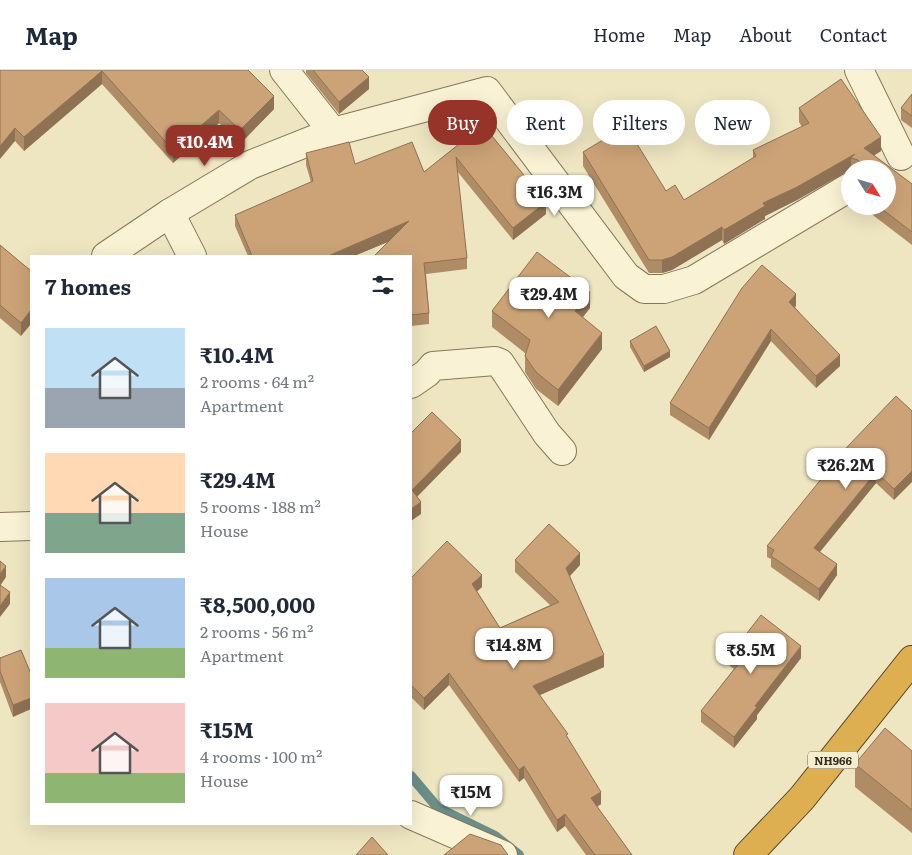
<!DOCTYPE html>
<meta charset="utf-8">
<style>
body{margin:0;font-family:Literata,serif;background:#f2f2f3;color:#1f2937;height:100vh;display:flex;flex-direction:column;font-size:19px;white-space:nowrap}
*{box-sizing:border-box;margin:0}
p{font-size:16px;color:#747a83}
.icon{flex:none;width:28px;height:28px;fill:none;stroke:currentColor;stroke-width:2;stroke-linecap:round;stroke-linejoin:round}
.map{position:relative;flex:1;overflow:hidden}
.details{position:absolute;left:30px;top:185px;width:382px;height:570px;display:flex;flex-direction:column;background:#fff;border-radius:0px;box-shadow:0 5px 20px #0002}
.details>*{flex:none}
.guide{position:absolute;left:428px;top:30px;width:409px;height:45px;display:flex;gap:10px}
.needle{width:32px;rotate:127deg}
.buttons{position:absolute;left:841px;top:90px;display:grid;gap:10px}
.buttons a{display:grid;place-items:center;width:55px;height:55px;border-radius:50%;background:#fff;box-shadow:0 5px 20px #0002;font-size:25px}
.price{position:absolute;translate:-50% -42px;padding:0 11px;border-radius:10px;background:#fff;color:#222;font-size:16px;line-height:32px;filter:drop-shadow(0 1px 2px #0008)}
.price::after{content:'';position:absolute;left:50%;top:30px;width:15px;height:11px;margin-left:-8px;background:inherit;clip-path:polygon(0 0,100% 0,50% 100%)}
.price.active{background:#963429;color:#fff}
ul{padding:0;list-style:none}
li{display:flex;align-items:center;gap:15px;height:125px;padding:0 15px}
li span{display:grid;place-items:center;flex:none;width:140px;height:100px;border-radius:0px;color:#555}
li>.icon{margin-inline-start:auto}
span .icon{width:60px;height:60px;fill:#fffc;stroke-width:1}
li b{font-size:21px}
h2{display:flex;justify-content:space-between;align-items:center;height:60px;padding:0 15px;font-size:21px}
.chip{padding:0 18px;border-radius:22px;background:#fff;box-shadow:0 5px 20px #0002;font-size:18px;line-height:45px}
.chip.active{background:#963429;color:#fff}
header{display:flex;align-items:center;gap:30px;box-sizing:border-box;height:70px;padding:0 25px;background:#fff;border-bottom:1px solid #e0e1e3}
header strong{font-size:24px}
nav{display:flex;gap:28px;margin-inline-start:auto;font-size:18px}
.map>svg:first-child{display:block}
</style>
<header>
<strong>Map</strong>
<nav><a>Home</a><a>Map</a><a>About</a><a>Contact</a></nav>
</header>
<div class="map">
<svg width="912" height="785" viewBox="0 0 912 785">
<rect width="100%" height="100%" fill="#eee5c1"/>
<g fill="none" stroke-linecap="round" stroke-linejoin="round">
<path stroke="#6b8e89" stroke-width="10" d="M411 706 438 738 495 766 519 785"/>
<g stroke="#877659" stroke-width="30">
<g id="minor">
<path d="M284 0 333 62 487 21 626 206 644 219H664L694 210 850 117"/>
<path d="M859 0 901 86"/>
<path d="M170 143 192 186"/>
<path d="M106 186 170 143 250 95 333 62"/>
<path d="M411 314 427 303 433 296 495 291 500 293 547 364 562 381"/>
<path d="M0 457 31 456"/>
<path d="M411 745 503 785"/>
</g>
</g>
<g stroke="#55442d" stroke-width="30">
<path id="highway" d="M748 785 802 728 912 590"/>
</g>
<use href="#minor" stroke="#f9f2d4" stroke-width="28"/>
<use href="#highway" stroke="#deaf51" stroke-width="28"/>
</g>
<g fill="#af8c66">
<path d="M0 0H248L274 39 240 74 219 53 173 93 102 14 24 81 15 71Z"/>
<path d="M306 0H362L369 19 339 44 306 3Z"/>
<path d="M912 24V58L901 50V38Z"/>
<path d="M799 38 881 81 874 85 912 114V175L861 136H888V99H850L797 130 765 146V149L724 174 722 170 672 200 662 203H649L583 96V82L666 121 684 130 753 88V80L802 57 799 52Z"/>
<path d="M483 55 546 144 513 170 457 101 467 188V199L426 204 429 243V254L411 256V186L388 172 354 186H248L235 156V145L311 112 306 95V83L355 94 424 102Z"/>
<path d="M0 175 31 201 21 266 0 248Z"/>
<path d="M796 236 795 237 840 296 816 318 771 271 709 370 670 345V333Z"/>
<path d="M590 238 583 247 602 279 558 336 536 319 525 302V283L492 257V241Z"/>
<path d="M630 271 670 287 644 302 630 277Z"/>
<path d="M896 326 894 430 876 413 820 482 837 505 819 531 771 497V489L767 487V476Z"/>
<path d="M515 490 580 495 570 506 604 597 540 625 568 668 601 734 597 737 632 785H586L565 756 557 762 524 708 519 712 449 615 424 640 411 627V508L482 517 477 521 500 558 550 535 515 502Z"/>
<path d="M21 580 13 647 0 612V588Z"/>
<path d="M730 585 801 588 757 645V649L734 678 701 652V641L734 599 730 596Z"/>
<path d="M912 681V763L855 717V694Z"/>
</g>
<g fill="#8f7253">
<path d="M102 1V14L24 81V67Z"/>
<path d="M369 7V19L339 44V32Z"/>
<path d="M274 26V39L240 74V60Z"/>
<path d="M219 40V53L173 93V80Z"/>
<path d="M15 58V71L0 89V76Z"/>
<path d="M881 67V81L864 92V78Z"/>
<path d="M855 84 851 88V99H850V100L797 130 765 146V149L724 174V160L763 133Z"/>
<path d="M546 132V144L513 170V158Z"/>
<path d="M409 151V163L354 186H328Z"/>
<path d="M722 157V170L672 200 662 203V190Z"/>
<path d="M590 222V238L575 257V241Z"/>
<path d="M796 224V236L789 243V232Z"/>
<path d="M31 240V254L21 266V253Z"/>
<path d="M771 259V271L709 370V358Z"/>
<path d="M602 263V279L558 336V320Z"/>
<path d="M670 281V287L644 302V296Z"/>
<path d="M840 285V296L816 318V306Z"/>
<path d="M461 370V382L412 432V420Z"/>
<path d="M912 401V412L894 430V419Z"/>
<path d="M876 402V413L814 489V478Z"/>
<path d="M421 432V444L411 451V439Z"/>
<path d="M580 483V495L566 510V498Z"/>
<path d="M837 494V505L819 531V519Z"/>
<path d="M6 496V507L0 516V504Z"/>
<path d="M482 505V517L472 526V514Z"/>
<path d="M10 522V534L0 547V536Z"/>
<path d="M801 576V588L757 645V649L734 678V667L755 636Z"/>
<path d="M604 585V597L533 628V616Z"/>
<path d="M449 603V615L424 640V628Z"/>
<path d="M31 628V639L13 647V635Z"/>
<path d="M524 696V708L519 712V700Z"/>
<path d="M601 722V734L591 740V728Z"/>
<path d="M565 744V756L557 762V750Z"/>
</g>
<g fill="#cca377" stroke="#8f7253">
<path d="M0 0H248L274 26 240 60 219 40 173 80 102 1 24 67 15 58 0 76Z"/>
<path d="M313 0H362L369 7 339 32Z"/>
<path d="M841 9 881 67 864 78 912 114V162L878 136H888V99H864L863 95 858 90 851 88 855 84 797 117 763 133 765 136 724 160 722 157 672 187 662 190H649L583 82 626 56 666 121 675 115 684 130 756 86 753 80 809 53 799 38Z"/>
<path d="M912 24V46L901 38Z"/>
<path d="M483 55 546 132 513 158 456 87 467 188 424 193 429 243 411 245V186H374L409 151 328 186H252L235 145 313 111 306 83 349 72 355 94 412 72 424 102Z"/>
<path d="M0 175 31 201V240L21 253 0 235Z"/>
<path d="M537 182 590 222 575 241 602 263 558 320 536 302 525 286 530 270 492 241Z"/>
<path d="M762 195 796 224 789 232 840 285 816 306 771 259 709 358 670 333 742 218Z"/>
<path d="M656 256 670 281 644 296 630 271Z"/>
<path d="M896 326 912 341V401L894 419 876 402 814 478 837 494 819 519 771 486 774 480 767 476 848 376Z"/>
<path d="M432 342 461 370 412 420 421 432 411 439V363Z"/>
<path d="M549 454 580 483 566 498 604 585 533 616 568 664 566 665 601 722 591 728 632 785H595L565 744 557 750 524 696 519 700 449 603 424 628 411 615V508L447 471 482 505 472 514 500 558 559 532 515 490Z"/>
<path d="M0 491 6 496 0 504Z"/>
<path d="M0 515 10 522 0 536Z"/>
<path d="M761 545 801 576 755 636 757 637 734 667 701 641 740 592 730 585Z"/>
<path d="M21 580 31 604V628L13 635 0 601V588Z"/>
<path d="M885 658 912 681V740L855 694Z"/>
<path d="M470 764 501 775 508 785H444Z"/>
<path d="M372 767 388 785H356Z"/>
</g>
<g text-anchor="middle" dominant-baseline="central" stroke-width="4" stroke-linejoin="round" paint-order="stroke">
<rect fill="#f5eed1" stroke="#706653" stroke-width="1" x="808" y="681.5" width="50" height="17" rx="4"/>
<g font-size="11" font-weight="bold" fill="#372c1d">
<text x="833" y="690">NH966</text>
</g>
</g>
</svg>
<div class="buttons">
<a><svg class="needle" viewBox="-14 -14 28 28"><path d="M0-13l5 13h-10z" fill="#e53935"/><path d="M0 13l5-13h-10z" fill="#747a83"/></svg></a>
</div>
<b class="price active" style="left:205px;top:97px">₹10.4M</b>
<b class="price" style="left:555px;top:147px">₹16.3M</b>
<b class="price" style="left:549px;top:249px">₹29.4M</b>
<b class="price" style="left:846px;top:420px">₹26.2M</b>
<b class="price" style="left:514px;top:600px">₹14.8M</b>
<b class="price" style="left:751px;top:605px">₹8.5M</b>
<b class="price" style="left:471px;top:747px">₹15M</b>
<div class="guide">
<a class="chip active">Buy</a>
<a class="chip">Rent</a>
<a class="chip">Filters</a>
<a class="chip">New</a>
</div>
<section class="details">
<h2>7 homes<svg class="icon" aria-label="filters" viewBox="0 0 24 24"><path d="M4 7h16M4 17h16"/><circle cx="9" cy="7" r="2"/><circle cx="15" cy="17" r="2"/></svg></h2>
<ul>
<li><span style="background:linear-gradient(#bfe0f5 60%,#9aa5b1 0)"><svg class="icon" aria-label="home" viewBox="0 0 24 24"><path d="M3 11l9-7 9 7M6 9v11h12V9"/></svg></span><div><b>₹10.4M</b><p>2 rooms · 64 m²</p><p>Apartment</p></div></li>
<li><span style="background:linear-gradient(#ffd9b3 60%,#7fa58c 0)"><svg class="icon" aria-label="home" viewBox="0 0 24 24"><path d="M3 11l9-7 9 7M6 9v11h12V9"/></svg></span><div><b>₹29.4M</b><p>5 rooms · 188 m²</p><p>House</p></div></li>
<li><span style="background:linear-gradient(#a9c7e8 70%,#8fb573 0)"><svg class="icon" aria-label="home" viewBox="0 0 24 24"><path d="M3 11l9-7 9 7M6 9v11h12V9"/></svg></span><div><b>₹8,500,000</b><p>2 rooms · 56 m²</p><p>Apartment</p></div></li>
<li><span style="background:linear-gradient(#f6c9c9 70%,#8fb573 0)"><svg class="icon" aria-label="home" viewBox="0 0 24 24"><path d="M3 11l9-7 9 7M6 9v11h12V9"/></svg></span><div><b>₹15M</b><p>4 rooms · 100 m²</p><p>House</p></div></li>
</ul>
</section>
</div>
